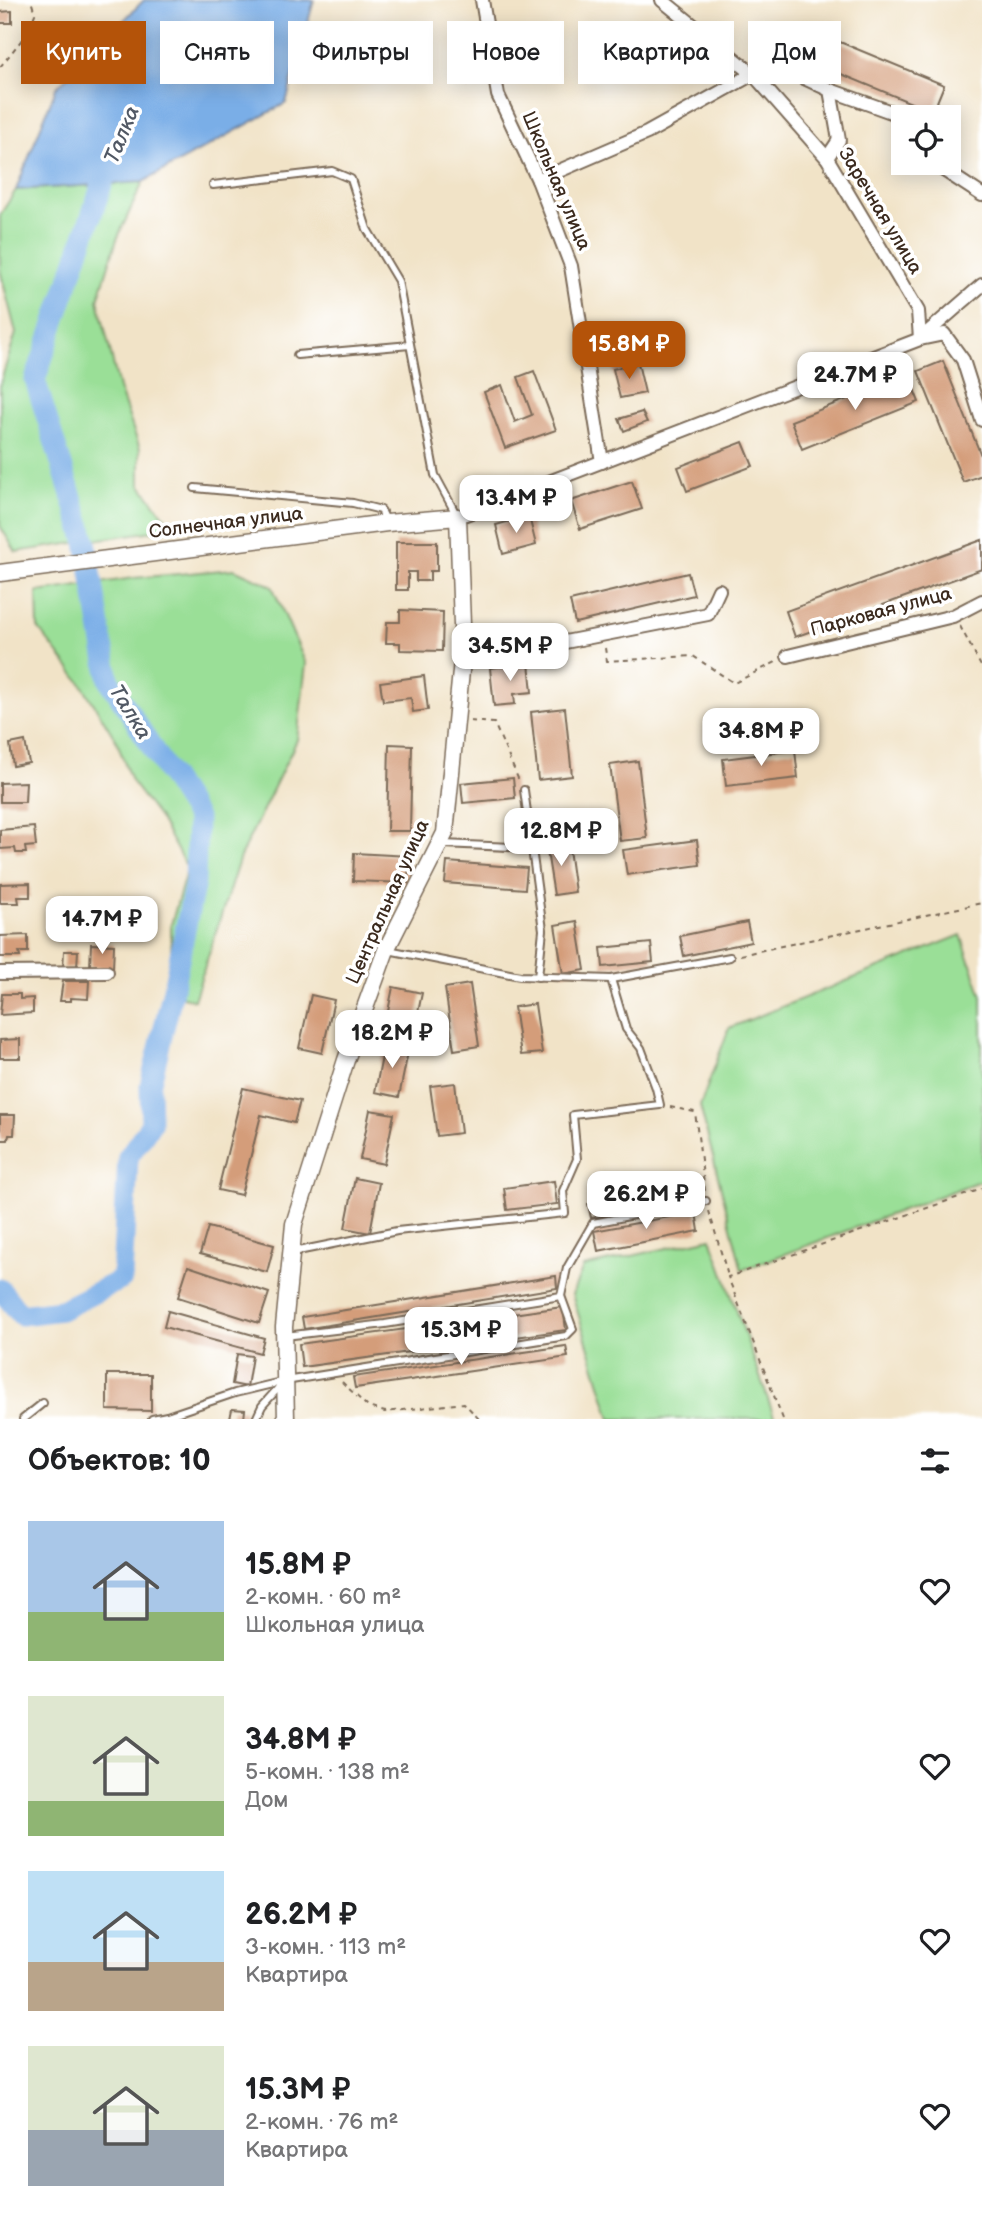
<!DOCTYPE html>
<html lang="ru">
<meta charset="utf-8">
<style>
body{margin:0;font-family:"Balsamiq Sans",sans-serif;background:#f2f2f2;color:#202124;height:100vh;display:flex;flex-direction:column;font-size:26px;white-space:nowrap}
*{box-sizing:border-box;margin:0}
p{font-size:23px;color:#757577}
.icon{flex:none;width:38px;height:38px;fill:none;stroke:currentColor;stroke-width:2;stroke-linecap:round;stroke-linejoin:round}
.map{position:relative;height:1419px;overflow:hidden}
.sheet{display:flex;flex-direction:column;background:#fff;flex:1}
.sheet>*{flex:none}
.hud{position:absolute;left:21px;top:21px;width:942px;height:63px;display:flex;gap:14px}
.buttons{position:absolute;left:891px;top:105px;display:grid;gap:14px}
.buttons a{display:grid;place-items:center;width:70px;height:70px;border-radius:0px;background:#fff;box-shadow:0 4px 18px #0003;font-size:35px}
.price{position:absolute;translate:-50% -60px;padding:0 16px;border-radius:14px;background:#fff;color:#222;font-size:23px;line-height:46px;filter:drop-shadow(0 2px 4px #0008)}
.price::after{content:'';position:absolute;left:50%;top:42px;width:21px;height:16px;margin-left:-10px;background:inherit;clip-path:polygon(0 0,100% 0,50% 100%)}
.price.active{background:#b45309;color:#fff}
ul{padding:0;list-style:none}
li{display:flex;align-items:center;gap:21px;height:175px;padding:0 28px}
li span{display:grid;place-items:center;flex:none;width:196px;height:140px;border-radius:0px;color:#555}
li>.icon{margin-inline-start:auto}
span .icon{width:84px;height:84px;fill:#fffc;stroke-width:1}
li b{font-size:30px}
h2{display:flex;justify-content:space-between;align-items:center;height:84px;padding:0 28px;font-size:30px}
.pill{padding:0 24px;border-radius:0px;background:#fff;box-shadow:0 4px 18px #0003;font-size:24px;line-height:63px}
.pill.active{background:#b45309;color:#fff}
.map>svg:first-child{display:block}
</style>
<div class="map">
<svg width="982" height="1419" viewBox="0 0 982 1419">
<rect width="100%" height="100%" fill="#fff"/>
<filter id="ink" filterUnits="userSpaceOnUse"><feTurbulence type="fractalNoise" baseFrequency=".0143" numOctaves="2"/><feDisplacementMap in="SourceGraphic" scale="14" xChannelSelector="R" yChannelSelector="G"/><feConvolveMatrix kernelMatrix="1 2 1 2 8 2 1 2 1" color-interpolation-filters="sRGB"/></filter>
<filter id="wash" filterUnits="userSpaceOnUse"><feTurbulence type="fractalNoise" baseFrequency=".00686" numOctaves="4" result="noise"/><feDisplacementMap in="SourceGraphic" scale="28" xChannelSelector="R" yChannelSelector="G"/><feGaussianBlur stdDeviation="1.57" result="paint"/><feColorMatrix in="noise" values="0 0 0 0 0 0 0 0 0 0 0 0 0 0 0 0 0 1.4 0 .05"/><feComposite in="paint" operator="in"/></filter>
<g filter="url(#wash)">
<rect width="100%" height="100%" fill="#f1e3c7"/>
<g fill="#9adf97" stroke="#6a845a" stroke-width="2">
<path d="M143 182 117 239 98 300 119 388 140 449V484L173 528 16 552 0 526V384L16 333 0 270V215L16 190Z"/>
<path d="M234 569 272 586 306 664 297 740 240 857 194 1000 172 994 171 925 187 868 159 818 131 781 117 742 81 683 38 628 37 592 134 578Z"/>
<path d="M961 935 982 996V1180L742 1270 700 1106 729 1028Z"/>
<path d="M711 1238 775 1419H611L572 1294 583 1267Z"/>
</g>
<path fill="#7aaee7" stroke="#5a6c82" stroke-width="2" d="M144 0H314L286 103 143 182 16 190 56 88Z"/>
<g fill="none" stroke-linecap="round" stroke-linejoin="round">
<path stroke="#7aaee7" stroke-width="21" d="M0 1289 21 1315 61 1310 122 1279 128 1157 151 1124 150 1086 172 994 195 882 197 818 109 680 86 542 35 380 111 158"/>
</g>
<g id="blocks">
<g fill="#d49d7a">
<path d="M12 11V23H0V12Z"/>
<path d="M823 35 944 85 933 112 812 62Z"/>
<path d="M477 58 485 78 468 85 460 65Z"/>
<path d="M943 361 982 458V475L963 482 918 371Z"/>
<path d="M638 363 645 393 620 398 613 369Z"/>
<path d="M534 371 556 430 505 448 484 392 502 385 515 422 532 415 518 377Z"/>
<path d="M908 375 919 402 802 449 791 421Z"/>
<path d="M642 412 647 422 624 431 619 419Z"/>
<path d="M743 442 753 466 687 491 678 467Z"/>
<path d="M632 481 642 509 580 529 571 501Z"/>
<path d="M529 516 536 545 503 554 496 525Z"/>
<path d="M982 540V569L795 637 786 611Z"/>
<path d="M396 542H437V571H430V581H416V572H408V590H396Z"/>
<path d="M688 573 694 595 575 623 570 601Z"/>
<path d="M400 610 443 612 442 651 400 650V643H386L387 622H400Z"/>
<path d="M529 663 532 692 514 694 515 704 494 706 490 668Z"/>
<path d="M424 676 428 710 413 712 411 698 383 701 380 682Z"/>
<path d="M565 708 572 776 538 780 531 712Z"/>
<path d="M25 741 29 763 13 766 10 744Z"/>
<path d="M389 744 412 745 410 831H387Z"/>
<path d="M795 750 798 778 726 786 723 759Z"/>
<path d="M638 761 647 838 620 841 610 765Z"/>
<path d="M513 778 515 798 463 803 461 783Z"/>
<path d="M26 782 25 802H0V783Z"/>
<path d="M34 827 36 846 25 847 26 853H16L15 848 0 849V830Z"/>
<path d="M697 840 700 865 627 875 623 850Z"/>
<path d="M568 842 575 892 554 895 546 845Z"/>
<path d="M354 853 409 856 408 883 353 881Z"/>
<path d="M447 862 527 868 525 889 445 883Z"/>
<path d="M30 883V897H18L19 903H0V884Z"/>
<path d="M577 921 585 970 563 974 555 925Z"/>
<path d="M747 922 751 942 684 956 680 936Z"/>
<path d="M28 935V952H19L20 957H0V936Z"/>
<path d="M651 943 653 962 603 967 601 948Z"/>
<path d="M91 944 114 945 113 968 90 967Z"/>
<path d="M64 951H78L77 967 63 968Z"/>
<path d="M63 981H89L88 999 71 998V1001H60Z"/>
<path d="M470 984 479 1046 454 1050 445 988Z"/>
<path d="M393 987 422 993 414 1032 385 1026Z"/>
<path d="M2 994H20V999L33 998V1013L0 1015Z"/>
<path d="M311 995 334 1000 322 1053 299 1048Z"/>
<path d="M535 1004 542 1053 521 1055 514 1007Z"/>
<path d="M20 1039V1058H0V1040Z"/>
<path d="M385 1042 409 1047 399 1097 375 1092Z"/>
<path d="M455 1083 461 1133 437 1136 430 1086Z"/>
<path d="M243 1088 300 1101 294 1123 261 1115 241 1195 218 1190Z"/>
<path d="M370 1110 394 1114 384 1164 360 1159Z"/>
<path d="M0 1115H15L14 1135H9L8 1140H0Z"/>
<path d="M355 1178 379 1183 370 1233 345 1228Z"/>
<path d="M554 1181 557 1204 507 1210 504 1188Z"/>
<path d="M700 1183 703 1197 591 1218 588 1204Z"/>
<path d="M696 1212 699 1231 598 1251 594 1231Z"/>
<path d="M208 1227 274 1245 267 1272 200 1254Z"/>
<path d="M188 1266 269 1293 259 1323 178 1297Z"/>
<path d="M556 1276 557 1288 304 1329 302 1317Z"/>
<path d="M563 1307 566 1330 302 1367 299 1344Z"/>
<path d="M168 1311 264 1338 260 1353 164 1327Z"/>
<path d="M566 1346 568 1357 355 1388 353 1377Z"/>
<path d="M237 1354 252 1356 247 1387 232 1384Z"/>
<path d="M107 1374H151V1411L107 1410Z"/>
<path d="M232 1409 245 1410 244 1419H230Z"/>
</g>
</g>
</g>
<g filter="url(#ink)">
<use href="#blocks" fill-opacity="0" stroke="#7b6b59" stroke-width="2"/>
<g fill="none" stroke-linecap="round" stroke-linejoin="round">
<g stroke="#7b6b59" stroke-width="10">
<g id="service">
<path d="M213 185 332 171 351 179 367 229 398 281 435 475 456 514"/>
<path d="M297 355 410 345"/>
<path d="M195 488 353 503 381 510 387 522"/>
<path d="M524 790 543 930 538 977"/>
<path d="M443 844 532 848"/>
<path d="M388 950 520 976 611 979 730 957"/>
<path d="M293 1252 397 1231 565 1213 563 1191 577 1159 573 1115 660 1105 656 1088 641 1048 626 1029 611 979"/>
<path d="M285 1336 385 1324 561 1296 567 1268 593 1223 706 1201"/>
<path d="M23 1419 43 1403"/>
<path d="M152 1419 167 1416 235 1393 285 1381 566 1336 573 1329 561 1296"/>
<path d="M256 1419 262 1406 281 1385"/>
</g>
</g>
<g stroke="#7b6b59" stroke-width="16">
<g id="minor">
<path d="M482 0 498 95 538 180 571 266 602 462"/>
<path d="M662 0 753 74 827 158 918 311 920 339 944 334 963 360 982 420"/>
<path d="M800 76 830 90 905 117"/>
<path d="M827 158 839 140 830 90"/>
<path d="M933 163 982 195"/>
<path d="M538 180 647 133 753 74"/>
<path d="M458 517 920 339 982 285"/>
<path d="M462 637 560 643 708 614 719 590"/>
<path d="M788 656 953 616 982 601"/>
<path d="M0 973 107 972"/>
</g>
</g>
<g stroke="#7b6b59" stroke-width="19">
<path id="tertiary" d="M0 573 387 523 458 517 463 651 445 833 386 950 346 1060 294 1224 284 1327 286 1419"/>
</g>
<g stroke="#7b6b59" stroke-width="2" stroke-dasharray="5 5" stroke-linecap="butt">
<path d="M0 67 28 32 35 14 31 0"/>
<path d="M960 626 982 668"/>
<path d="M605 648 607 661 693 656 734 683 778 661"/>
<path d="M470 721 494 723 520 783"/>
<path d="M740 955 982 903"/>
<path d="M670 1107 695 1112 705 1192"/>
<path d="M709 1211 728 1276"/>
<path d="M342 1382 368 1407 385 1412 464 1403 479 1419"/>
<path d="M783 1419 728 1277 982 1189"/>
</g>
<use href="#service" stroke="#fff" stroke-width="6"/>
<use href="#minor" stroke="#fff" stroke-width="12"/>
<use href="#tertiary" stroke="#fff" stroke-width="16"/>
</g>
</g>
<g text-anchor="middle" dominant-baseline="central" stroke-width="7" stroke-linejoin="round" paint-order="stroke">
<g font-size="19" fill="#3b2a1e" stroke="#fff">
<text transform="translate(556 181) rotate(67)">Школьная улица</text>
<text transform="translate(880 211) rotate(59)">Заречная улица</text>
<text transform="translate(226 523) rotate(-7)">Солнечная улица</text>
<text transform="translate(881 612) rotate(-15)">Парковая улица</text>
<text transform="translate(388 902) rotate(-66)">Центральная улица</text>
</g>
<g font-size="21" font-style="italic" fill="#515864" stroke="#fff">
<text transform="translate(122 135) rotate(-68)">Талка</text>
<text transform="translate(130 712) rotate(58)">Талка</text>
</g>
</g>
</svg>
<div class="buttons">
<a><svg class="icon" aria-label="locate" viewBox="0 0 24 24"><circle cx="12" cy="12" r="6"/><path d="M12 2v4M12 18v4M2 12h4M18 12h4"/></svg></a>
</div>
<b class="price active" style="left:629px;top:381px">15.8M ₽</b>
<b class="price" style="left:855px;top:412px">24.7M ₽</b>
<b class="price" style="left:516px;top:535px">13.4M ₽</b>
<b class="price" style="left:510px;top:683px">34.5M ₽</b>
<b class="price" style="left:761px;top:768px">34.8M ₽</b>
<b class="price" style="left:561px;top:868px">12.8M ₽</b>
<b class="price" style="left:102px;top:956px">14.7M ₽</b>
<b class="price" style="left:392px;top:1070px">18.2M ₽</b>
<b class="price" style="left:646px;top:1231px">26.2M ₽</b>
<b class="price" style="left:461px;top:1367px">15.3M ₽</b>
<div class="hud">
<a class="pill active">Купить</a>
<a class="pill">Снять</a>
<a class="pill">Фильтры</a>
<a class="pill">Новое</a>
<a class="pill">Квартира</a>
<a class="pill">Дом</a>
</div>
</div>
<section class="sheet">
<h2>Объектов: 10<svg class="icon" aria-label="filters" viewBox="0 0 24 24"><path d="M4 7h16M4 17h16"/><circle cx="9" cy="7" r="2"/><circle cx="15" cy="17" r="2"/></svg></h2>
<ul>
<li><span style="background:linear-gradient(#a9c7e8 65%,#8fb573 0)"><svg class="icon" aria-label="home" viewBox="0 0 24 24"><path d="M3 11l9-7 9 7M6 9v11h12V9"/></svg></span><div><b>15.8M ₽</b><p>2-комн. · 60 m²</p><p>Школьная улица</p></div><svg class="icon" aria-label="heart" viewBox="0 0 24 24"><path d="M12 20l-8-8c-3-5 5-10 8-4 3-6 11-1 8 4z"/></svg></li>
<li><span style="background:linear-gradient(#dfe7d0 75%,#8fb573 0)"><svg class="icon" aria-label="home" viewBox="0 0 24 24"><path d="M3 11l9-7 9 7M6 9v11h12V9"/></svg></span><div><b>34.8M ₽</b><p>5-комн. · 138 m²</p><p>Дом</p></div><svg class="icon" aria-label="heart" viewBox="0 0 24 24"><path d="M12 20l-8-8c-3-5 5-10 8-4 3-6 11-1 8 4z"/></svg></li>
<li><span style="background:linear-gradient(#bfe0f5 65%,#b9a48a 0)"><svg class="icon" aria-label="home" viewBox="0 0 24 24"><path d="M3 11l9-7 9 7M6 9v11h12V9"/></svg></span><div><b>26.2M ₽</b><p>3-комн. · 113 m²</p><p>Квартира</p></div><svg class="icon" aria-label="heart" viewBox="0 0 24 24"><path d="M12 20l-8-8c-3-5 5-10 8-4 3-6 11-1 8 4z"/></svg></li>
<li><span style="background:linear-gradient(#dfe7d0 60%,#9aa5b1 0)"><svg class="icon" aria-label="home" viewBox="0 0 24 24"><path d="M3 11l9-7 9 7M6 9v11h12V9"/></svg></span><div><b>15.3M ₽</b><p>2-комн. · 76 m²</p><p>Квартира</p></div><svg class="icon" aria-label="heart" viewBox="0 0 24 24"><path d="M12 20l-8-8c-3-5 5-10 8-4 3-6 11-1 8 4z"/></svg></li>
</ul>
</section>
